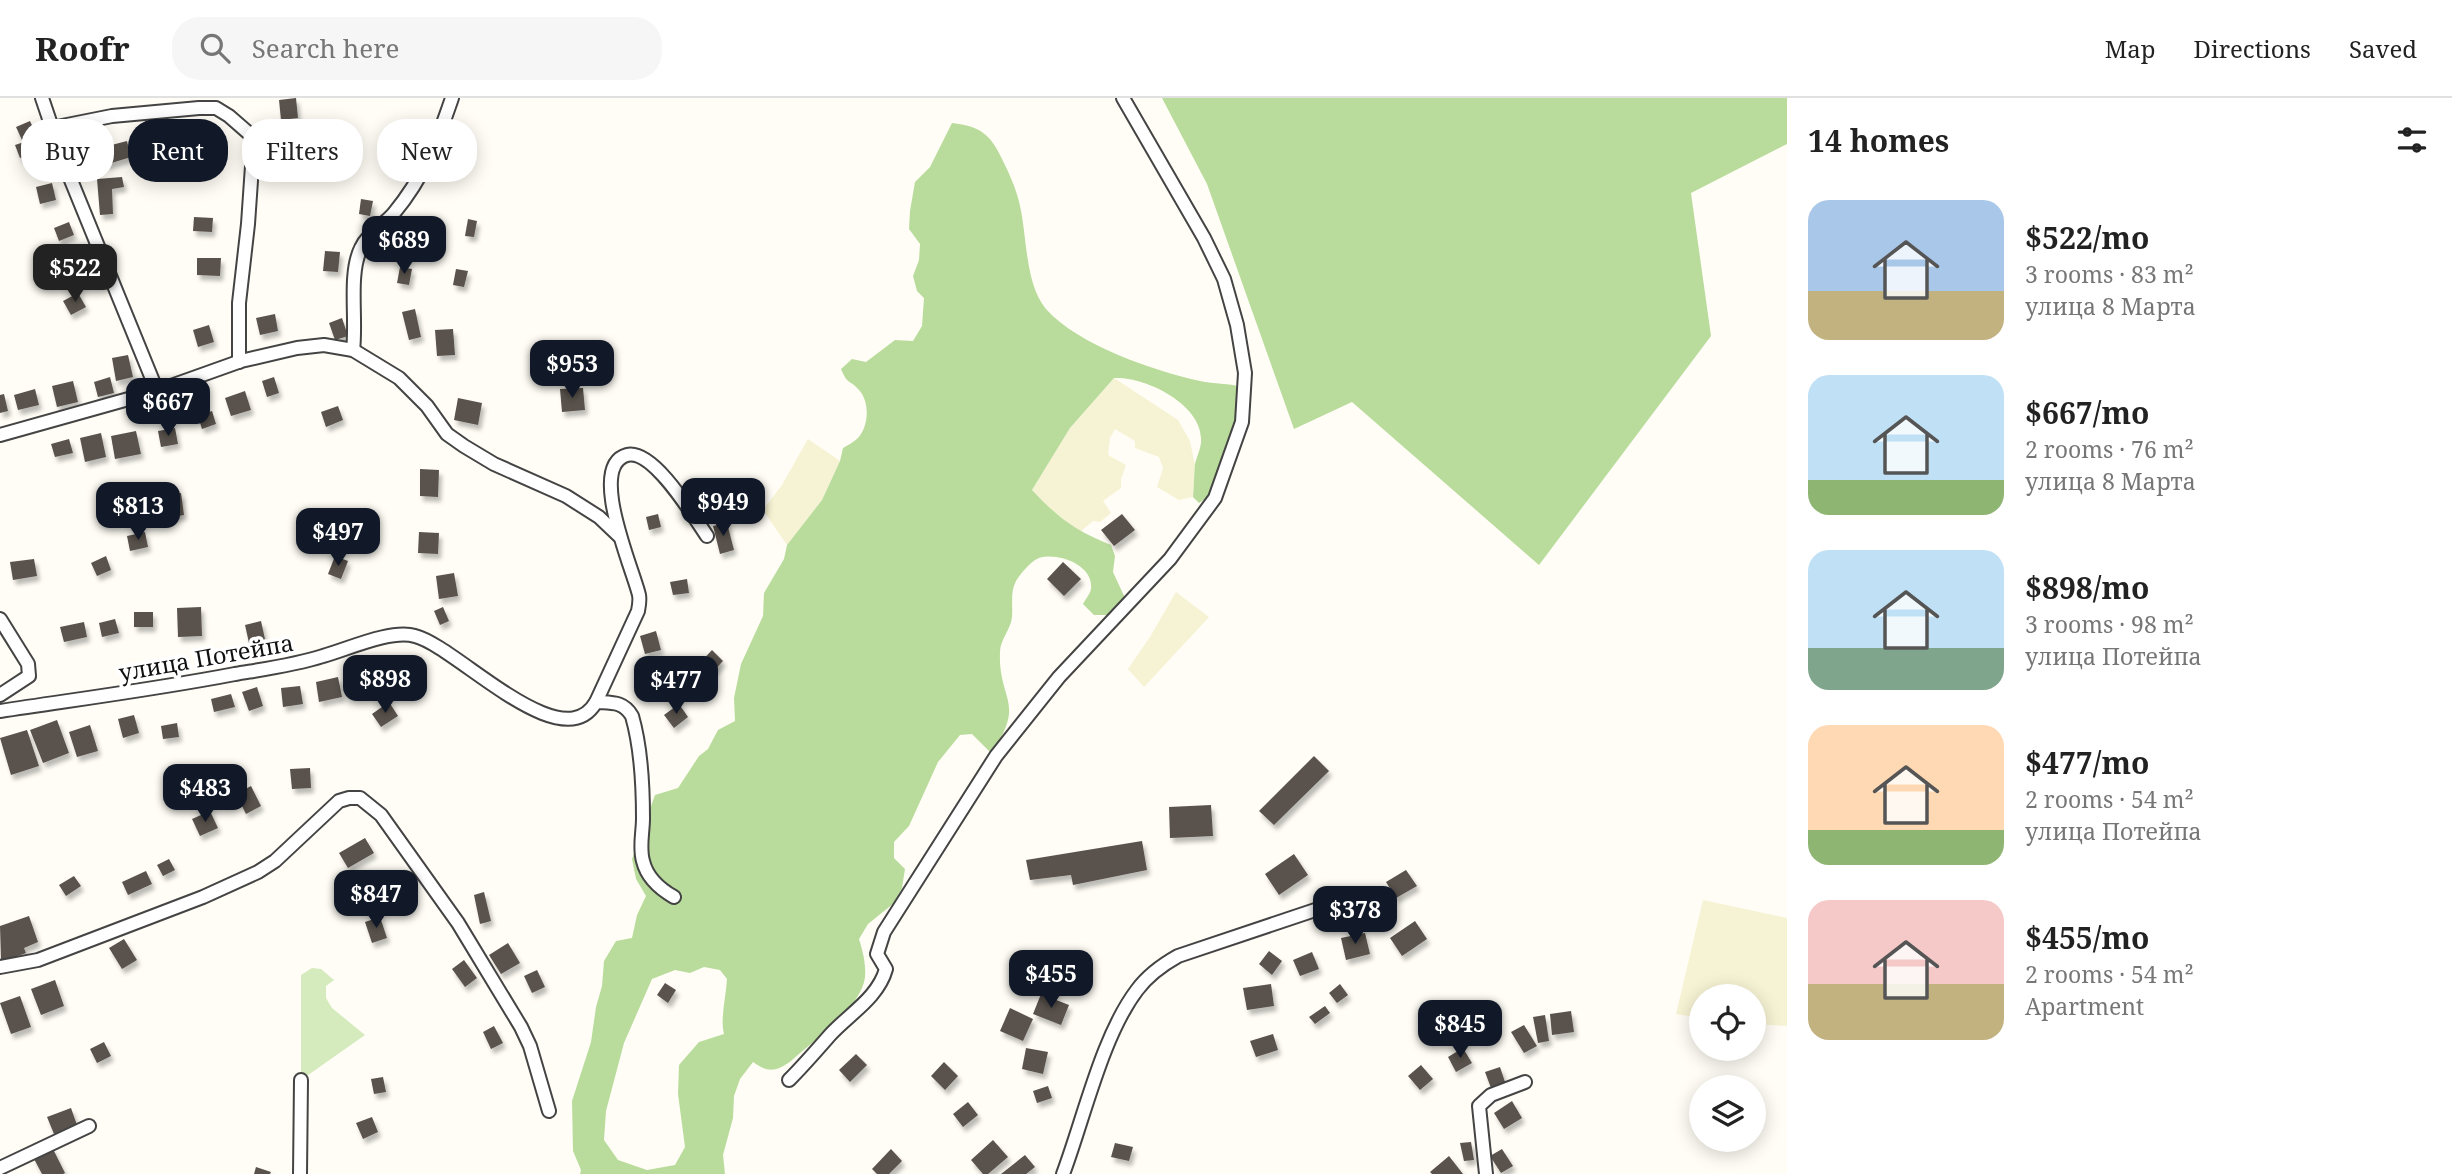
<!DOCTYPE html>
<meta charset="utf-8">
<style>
body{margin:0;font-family:"Noto Serif",serif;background:#f6f6f6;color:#222;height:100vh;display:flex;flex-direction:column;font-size:26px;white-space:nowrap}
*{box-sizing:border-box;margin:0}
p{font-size:23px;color:#767676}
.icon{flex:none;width:38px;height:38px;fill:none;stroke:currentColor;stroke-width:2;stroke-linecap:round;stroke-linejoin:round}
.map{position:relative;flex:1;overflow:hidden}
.panel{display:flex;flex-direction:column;background:#fff;width:665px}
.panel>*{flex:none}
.guide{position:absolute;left:21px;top:21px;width:665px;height:63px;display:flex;gap:14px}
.buttons{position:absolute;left:1689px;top:886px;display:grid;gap:14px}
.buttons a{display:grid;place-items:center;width:77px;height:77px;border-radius:50%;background:#fff;box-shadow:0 4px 18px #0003;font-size:35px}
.price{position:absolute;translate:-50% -60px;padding:0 16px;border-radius:14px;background:#111827;color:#fff;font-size:23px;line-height:46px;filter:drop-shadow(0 2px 4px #0008)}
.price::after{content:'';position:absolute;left:50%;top:42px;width:21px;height:16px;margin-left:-10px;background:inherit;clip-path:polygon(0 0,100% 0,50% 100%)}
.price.active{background:#222;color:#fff}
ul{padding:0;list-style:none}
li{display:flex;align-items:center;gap:21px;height:175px;padding:0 21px}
li span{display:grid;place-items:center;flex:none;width:196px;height:140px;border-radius:21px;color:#555}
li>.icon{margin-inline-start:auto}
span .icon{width:84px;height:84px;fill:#fffc;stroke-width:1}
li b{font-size:30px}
h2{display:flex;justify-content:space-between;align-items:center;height:84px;padding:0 21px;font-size:30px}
.pill{padding:0 24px;border-radius:28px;background:#fff;box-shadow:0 4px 18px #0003;font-size:24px;line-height:63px}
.pill.active{background:#111827;color:#fff}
header{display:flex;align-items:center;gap:42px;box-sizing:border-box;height:98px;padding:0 35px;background:#fff;border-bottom:2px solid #e0e0e0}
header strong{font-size:33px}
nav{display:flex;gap:38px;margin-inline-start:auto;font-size:24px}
.search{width:490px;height:63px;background:#f6f6f6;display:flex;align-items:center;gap:18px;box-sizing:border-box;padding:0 24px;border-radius:28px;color:#767676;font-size:26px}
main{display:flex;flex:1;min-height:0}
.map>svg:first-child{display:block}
</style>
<header>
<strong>Roofr</strong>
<div class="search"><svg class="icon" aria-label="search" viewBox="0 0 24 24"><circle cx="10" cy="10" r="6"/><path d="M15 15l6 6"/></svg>Search here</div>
<nav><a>Map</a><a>Directions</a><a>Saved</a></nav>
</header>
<main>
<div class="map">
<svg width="1787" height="1076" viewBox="0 0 1787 1076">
<defs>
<filter id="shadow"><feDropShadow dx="3" dy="5" stdDeviation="2" flood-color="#0004"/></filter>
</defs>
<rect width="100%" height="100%" fill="#fffdf5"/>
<g fill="#f6f3d4">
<path d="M1114 280 1178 322 1190 343 1195 367 1193 399 1179 402 1157 389 1163 370 1159 359 1135 350V343L1115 331 1110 340 1108 357 1126 367 1121 381V390L1103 403 1111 415 1100 424 1093 423 1080 434 1050 411 1032 392 1070 330Z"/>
<path d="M808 341 840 363 822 402 787 447 763 412 782 387Z"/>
<path d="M1176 494 1209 519 1144 589 1128 571 1150 539Z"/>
<path d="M1703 802 1787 820V928L1754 926V898H1701V920L1676 916Z"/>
</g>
<path fill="#d5ebbd" d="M312 870 321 871 334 882 326 888V900L332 910 365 937 301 982V877Z"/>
<g fill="#b9dc9c" fill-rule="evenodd">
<path d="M1162 0H1787V46L1691 95 1711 238 1539 467 1352 304 1294 331 1207 86Z"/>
<path d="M952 25C981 28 991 37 1003 63 1010 77 1017 93 1020 108 1027 138 1025 186 1046 211 1078 247 1154 273 1200 283 1214 286 1228 285 1242 289L1237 329 1208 399 1199 405 1193 399C1194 388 1194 377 1195 366 1197 358 1202 348 1201 340 1200 305 1144 278 1114 280L1070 330 1032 392C1058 420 1076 433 1111 447L1115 458 1113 474 1125 500 1111 517H1094L1083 506C1085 502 1090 496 1091 491 1094 467 1058 454 1039 460 1031 463 1021 475 1016 483 1010 494 1013 506 1012 519 1011 531 1000 542 1000 554 998 603 1027 604 991 655L972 636 960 637 938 664 909 728 894 744V760L905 771 902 790 894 805 868 826 859 841C863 854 866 866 865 879 862 909 813 943 791 963 776 974 768 975 753 964L740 981 734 998 733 1020 723 1057 725 1076H580L581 1072 573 1053 572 1003 591 944 596 909 602 888 604 863 616 843 632 840 637 817 646 798 636 781 632 761 655 697 678 690 699 658 708 651 718 632 735 623 734 600 741 566 763 518 764 495 784 461 787 447 822 402 840 363 843 350C848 347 854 344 858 340 869 328 870 304 859 292 850 281 848 288 841 271L852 261 866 264 895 242 913 243 922 228 924 200 917 193 913 178 919 162 920 146 909 131 910 113 915 84 930 69ZM704 869 720 872 727 881C726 899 720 921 724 936L699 944 679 967 678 996 685 1049 675 1067 647 1072 618 1062 604 1042 606 1013 624 945 652 881 675 872 690 875Z"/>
</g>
<g fill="#5a524d" filter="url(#shadow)">
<path d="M296 0 298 20 281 22 279 2Z"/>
<path d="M30 23 36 36 22 42 16 29Z"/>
<path d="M153 27H167V42L154 43Z"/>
<path d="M27 43 32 55 20 60 15 47Z"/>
<path d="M127 43 131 59 105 67 100 50Z"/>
<path d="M122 79 124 89 112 91 113 116 100 117 97 81Z"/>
<path d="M52 85 56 102 40 106 36 89Z"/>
<path d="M361 101 373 103 370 118 359 116Z"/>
<path d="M194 119 213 120 212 134 193 133Z"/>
<path d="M468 121 477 123 474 139 465 138Z"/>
<path d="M69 124 74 137 59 143 54 130Z"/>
<path d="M325 153 340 154 338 174 323 173Z"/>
<path d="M80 159 85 174 72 178 66 163Z"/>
<path d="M197 160H221L220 178 197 177Z"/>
<path d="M400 169 412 171 409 187 397 185Z"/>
<path d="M456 171 468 173 464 189 453 187Z"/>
<path d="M78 195 86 209 71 217 63 203Z"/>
<path d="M415 211 421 239 409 242 402 214Z"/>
<path d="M275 216 278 233 260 237 256 220Z"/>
<path d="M342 220 348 238 335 242 329 225Z"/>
<path d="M209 227 214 244 198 249 193 232Z"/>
<path d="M453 231 455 257 437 258 435 232Z"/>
<path d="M128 257 133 279 116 283 112 260Z"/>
<path d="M110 279 114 295 98 299 94 284Z"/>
<path d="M274 279 279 295 267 299 262 283Z"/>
<path d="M73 283 78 304 57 309 52 288Z"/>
<path d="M583 290 585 312 562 314 560 291Z"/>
<path d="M35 291 39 307 18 312 14 297Z"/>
<path d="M245 293 251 312 231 318 225 300Z"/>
<path d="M4 296 8 313 0 315V297Z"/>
<path d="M458 300 482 305 478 327 454 322Z"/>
<path d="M338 308 343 322 326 329 321 314Z"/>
<path d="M212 313 216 326 202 331 198 318Z"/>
<path d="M175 330 178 346 161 349 158 333Z"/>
<path d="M136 333 141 356 115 361 111 338Z"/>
<path d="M101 335 106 359 85 364 80 340Z"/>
<path d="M69 341 73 355 55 359 51 346Z"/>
<path d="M420 371 439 372 438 399 420 398Z"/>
<path d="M181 395 184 417 167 420 164 398Z"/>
<path d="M658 416 661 429 649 432 646 419Z"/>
<path d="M1122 416 1135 432 1114 448 1101 432Z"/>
<path d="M727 425 734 452 720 456 713 428Z"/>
<path d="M145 434 148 449 130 453 127 438Z"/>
<path d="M419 434 439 435 438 456 418 455Z"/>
<path d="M106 458 111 472 97 478 91 465Z"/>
<path d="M335 458 348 463 341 481 328 476Z"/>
<path d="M34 461 37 478 13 482 10 464Z"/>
<path d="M1063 464 1081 481 1064 498 1047 481Z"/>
<path d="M454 475 458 498 439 501 436 478Z"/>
<path d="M687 481 689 495 673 497 670 484Z"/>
<path d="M201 509 202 538 178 539 177 510Z"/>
<path d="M443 509 449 523 440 527 434 513Z"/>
<rect x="134" y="514" width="19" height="15"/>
<path d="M115 521 119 535 102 539 99 525Z"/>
<path d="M261 523 265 541 249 545 245 527Z"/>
<path d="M84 524 87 539 64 544 60 529Z"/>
<path d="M656 533 661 552 645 556 640 538Z"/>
<path d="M712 552 723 563 708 579 697 568Z"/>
<path d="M338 579 342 599 319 604 316 584Z"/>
<path d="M300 588 303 606 283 609 281 590Z"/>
<path d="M257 589 263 608 249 613 242 594Z"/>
<path d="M231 596 235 609 214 614 211 601Z"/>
<path d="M389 604 398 618 381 629 372 616Z"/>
<path d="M679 606 688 619 674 630 664 617Z"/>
<path d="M134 617 139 635 123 640 118 621Z"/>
<path d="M57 622 69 655 43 665 30 632Z"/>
<path d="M177 625 179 639 163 641 161 628Z"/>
<path d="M90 627 98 653 77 659 69 634Z"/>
<path d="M27 632 39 668 11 677 0 640Z"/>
<path d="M1314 658 1329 673 1274 727 1259 713Z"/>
<path d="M310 670 311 690 292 691 290 671Z"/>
<path d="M251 688 261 708 246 716 236 696Z"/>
<path d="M1211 707 1213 738 1170 740 1169 709Z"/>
<path d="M210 713 218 730 200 738 192 721Z"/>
<path d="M365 740 374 755 348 770 339 755Z"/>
<path d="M1142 743 1147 772 1073 787 1071 777 1030 782 1026 762Z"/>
<path d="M1294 756 1308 777 1279 797 1265 776Z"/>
<path d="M169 761 175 772 163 778 157 767Z"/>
<path d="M1406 772 1417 788 1396 800 1386 784Z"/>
<path d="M146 773 152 786 128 797 122 784Z"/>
<path d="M74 778 81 788 66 798 59 787Z"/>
<path d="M484 794 491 823 480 826 474 797Z"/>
<path d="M29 818 38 844 24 850 26 855 1 864 0 828Z"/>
<path d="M380 819 387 840 372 845 365 824Z"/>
<path d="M1415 823 1427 841 1402 858 1390 840Z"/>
<path d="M1365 835 1370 856 1346 862 1341 840Z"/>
<path d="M124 841 137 862 122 871 109 850Z"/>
<path d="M508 845 520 865 501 876 489 857Z"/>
<path d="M1269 853 1282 863 1272 877 1259 866Z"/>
<path d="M1312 854 1319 871 1300 878 1293 862Z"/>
<path d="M464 862 477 880 465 889 452 871Z"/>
<path d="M537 872 545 889 532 895 524 878Z"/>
<path d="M55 882 64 908 41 917 31 891Z"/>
<path d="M665 885 676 892 668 905 657 897Z"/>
<path d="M1271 886 1274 908 1247 912 1243 890Z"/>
<path d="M1340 886 1348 897 1337 905 1329 895Z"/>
<path d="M1041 896 1069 907 1061 927 1033 916Z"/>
<path d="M20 898 31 929 11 936 0 905Z"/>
<path d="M1325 908 1330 915 1315 926 1309 919Z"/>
<path d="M1010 910 1033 921 1023 943 1000 933Z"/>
<path d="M1571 913 1574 934 1552 937 1550 916Z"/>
<path d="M1545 917 1549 943 1538 945 1533 919Z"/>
<path d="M1524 927 1537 948 1524 955 1511 934Z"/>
<path d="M494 928 503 945 491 951 483 934Z"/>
<path d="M1273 936 1278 952 1256 959 1250 943Z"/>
<path d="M104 944 111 958 97 965 90 951Z"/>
<path d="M1026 950 1048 954 1043 976 1022 971Z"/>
<path d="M1463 950 1472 965 1456 974 1448 959Z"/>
<path d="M856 956 867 967 850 984 839 972Z"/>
<path d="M944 964 958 978 945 992 931 978Z"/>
<path d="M1421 967 1433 981 1420 992 1408 978Z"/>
<path d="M1500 969 1505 984 1491 990 1485 974Z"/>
<path d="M383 979 386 994 374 996 371 981Z"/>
<path d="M1048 988 1052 1000 1037 1005 1033 993Z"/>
<path d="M1512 1003 1522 1020 1504 1031 1494 1015Z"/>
<path d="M968 1004 978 1017 963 1029 953 1016Z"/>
<path d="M71 1010 77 1027 54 1036 47 1019Z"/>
<path d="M372 1019 378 1034 363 1041 356 1025Z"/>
<path d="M993 1042 1008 1059 988 1076H983L971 1062Z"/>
<path d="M1471 1044 1474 1062 1464 1063 1460 1045Z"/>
<path d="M1115 1045 1133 1049 1129 1063 1111 1059Z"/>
<path d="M52 1049 65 1075 63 1076H42L33 1059Z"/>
<path d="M891 1051 902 1063 889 1076H877L872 1071Z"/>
<path d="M1502 1051 1513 1068 1501 1075 1490 1058Z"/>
<path d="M1025 1057 1035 1069 1026 1076H1001Z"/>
<path d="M1449 1058 1463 1076H1432L1430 1074Z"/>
<path d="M256 1069 271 1074 270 1076H254Z"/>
</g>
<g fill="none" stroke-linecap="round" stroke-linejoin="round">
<g stroke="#444" stroke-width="16">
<g id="street">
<path d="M42 0 64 65 157 293"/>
<path d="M52 30 112 18 199 10H216L229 18 276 59"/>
<path d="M353 252C357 222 348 176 361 150 367 136 384 127 394 115 424 79 437 44 452 0"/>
<path d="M239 264V205L248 126 254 39"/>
<path d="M0 337 157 293 241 263 297 250 324 247 353 252 399 280 427 308 447 336 464 348 494 366 566 398 599 419 619 438"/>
<path d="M0 521 28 566 29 578 0 597"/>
<path d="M596 604C612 605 623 603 632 618 641 649 643 688 643 720 643 735 639 749 643 763 647 780 660 791 674 799"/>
<path d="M0 613C79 601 157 591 235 576 265 571 295 567 323 558 348 551 391 531 415 538 456 548 562 663 596 604L638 513C639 508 640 502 639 497 633 471 587 368 627 357 653 350 694 419 707 438"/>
<path d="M0 869 38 862 203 799 258 774 275 763 339 703 349 700H360L381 717 458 825 521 929 530 948 549 1013"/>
<path d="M789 982C803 968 816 953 830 937 849 916 878 900 886 871L877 856 884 834 996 658 1059 579 1170 461 1215 400 1242 324 1245 275 1237 227 1224 181 1204 140 1123 0"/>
<path d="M0 1070 89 1028"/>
<path d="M300 1076 301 982"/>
<path d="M1063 1076C1084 1020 1102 938 1137 892 1148 877 1162 867 1178 858L1348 801"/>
<path d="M1486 1076 1479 1008 1491 997 1525 984"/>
</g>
</g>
<use href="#street" stroke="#fff" stroke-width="12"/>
</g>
<g text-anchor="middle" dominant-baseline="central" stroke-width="7" stroke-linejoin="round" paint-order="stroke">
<g font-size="23" fill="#111" stroke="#fff">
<text transform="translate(206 559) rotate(-10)">улица Потейпа</text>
</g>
</g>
</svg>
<div class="buttons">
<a><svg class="icon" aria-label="locate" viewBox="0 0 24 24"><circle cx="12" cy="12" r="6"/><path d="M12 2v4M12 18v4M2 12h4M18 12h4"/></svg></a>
<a><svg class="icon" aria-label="layers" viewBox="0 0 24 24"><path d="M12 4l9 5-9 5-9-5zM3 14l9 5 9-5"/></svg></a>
</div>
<b class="price" style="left:404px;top:178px">$689</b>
<b class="price active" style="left:75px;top:206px">$522</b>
<b class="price" style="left:572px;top:302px">$953</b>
<b class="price" style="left:168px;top:340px">$667</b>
<b class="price" style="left:723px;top:440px">$949</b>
<b class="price" style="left:138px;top:444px">$813</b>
<b class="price" style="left:338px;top:470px">$497</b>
<b class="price" style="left:385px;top:617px">$898</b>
<b class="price" style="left:676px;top:618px">$477</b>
<b class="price" style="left:205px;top:726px">$483</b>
<b class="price" style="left:376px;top:832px">$847</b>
<b class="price" style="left:1355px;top:848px">$378</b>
<b class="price" style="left:1051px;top:912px">$455</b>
<b class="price" style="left:1460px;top:962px">$845</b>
<div class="guide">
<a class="pill">Buy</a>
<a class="pill active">Rent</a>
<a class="pill">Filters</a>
<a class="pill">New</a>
</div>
</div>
<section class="panel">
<h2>14 homes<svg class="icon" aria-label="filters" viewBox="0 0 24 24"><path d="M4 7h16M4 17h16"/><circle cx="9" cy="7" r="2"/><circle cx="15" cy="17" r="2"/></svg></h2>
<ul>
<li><span style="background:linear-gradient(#a9c7e8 65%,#c2b280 0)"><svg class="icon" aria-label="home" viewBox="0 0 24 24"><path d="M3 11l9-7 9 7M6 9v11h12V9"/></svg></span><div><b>$522/mo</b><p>3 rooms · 83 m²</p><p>улица 8 Марта</p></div></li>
<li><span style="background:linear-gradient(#bfe0f5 75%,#8fb573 0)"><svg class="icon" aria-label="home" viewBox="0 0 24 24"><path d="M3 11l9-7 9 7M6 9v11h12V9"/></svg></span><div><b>$667/mo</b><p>2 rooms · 76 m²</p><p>улица 8 Марта</p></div></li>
<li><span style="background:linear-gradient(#bfe0f5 70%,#7fa58c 0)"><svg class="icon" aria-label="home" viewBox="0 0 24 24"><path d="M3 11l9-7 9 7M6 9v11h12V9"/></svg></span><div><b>$898/mo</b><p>3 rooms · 98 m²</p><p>улица Потейпа</p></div></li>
<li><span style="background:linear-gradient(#ffd9b3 75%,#8fb573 0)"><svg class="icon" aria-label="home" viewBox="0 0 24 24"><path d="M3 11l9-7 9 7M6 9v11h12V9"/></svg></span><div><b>$477/mo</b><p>2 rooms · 54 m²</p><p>улица Потейпа</p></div></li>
<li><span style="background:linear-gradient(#f6c9c9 60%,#c2b280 0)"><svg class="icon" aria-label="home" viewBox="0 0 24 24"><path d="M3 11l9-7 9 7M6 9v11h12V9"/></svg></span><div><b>$455/mo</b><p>2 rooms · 54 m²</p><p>Apartment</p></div></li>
</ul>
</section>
</main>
